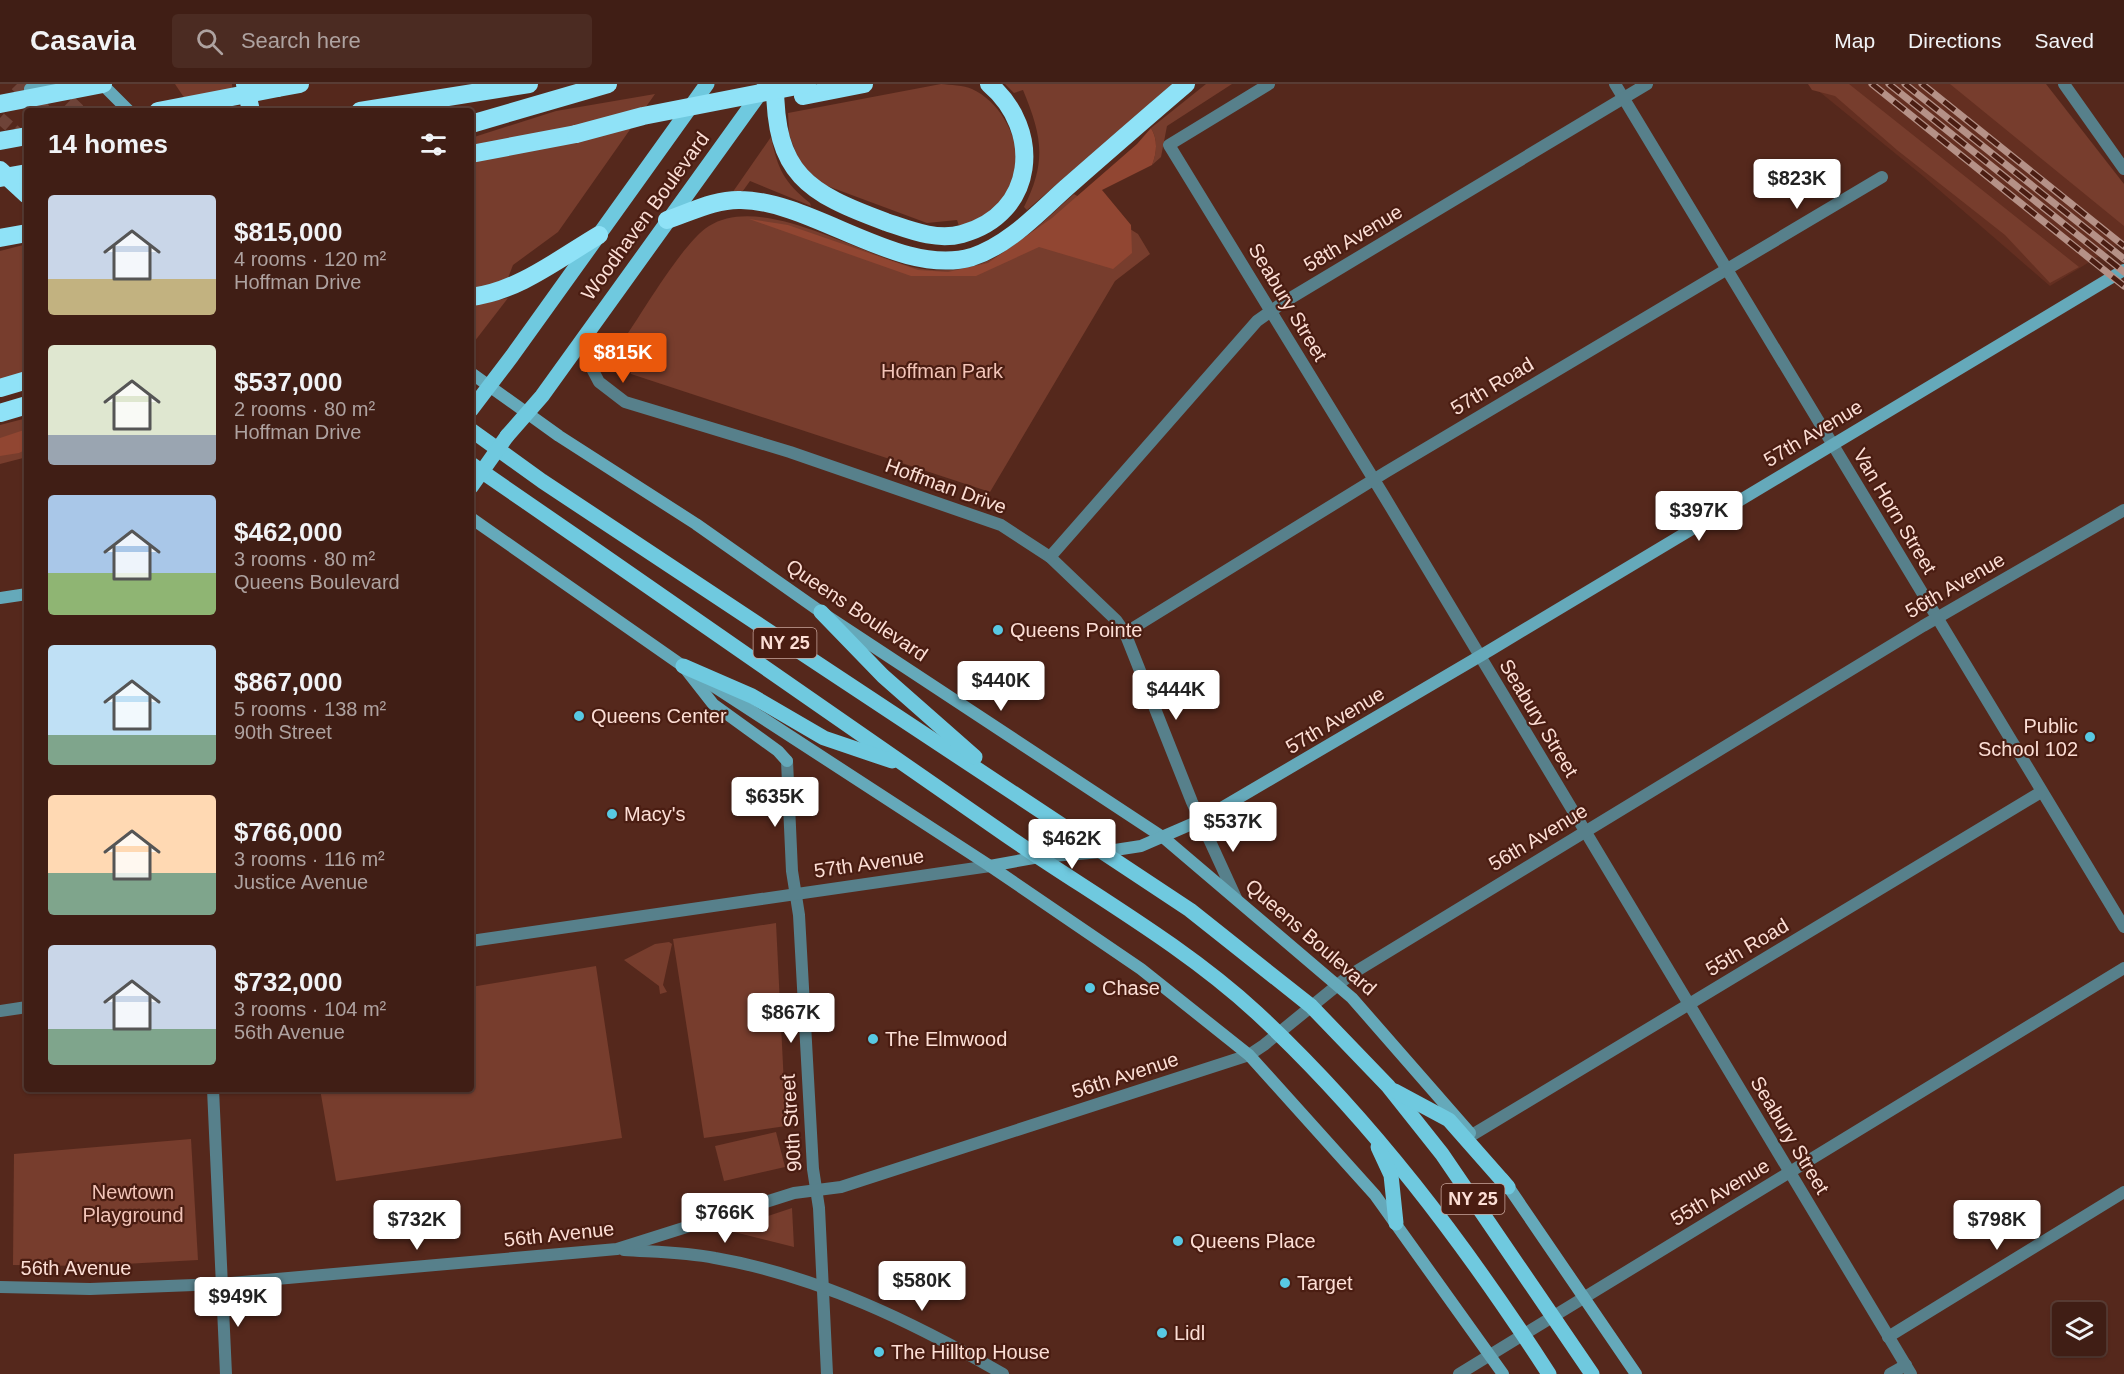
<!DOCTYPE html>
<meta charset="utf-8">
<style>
body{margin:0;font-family:Arial,sans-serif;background:#4b2b22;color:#f1f3f6;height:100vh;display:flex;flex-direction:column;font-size:22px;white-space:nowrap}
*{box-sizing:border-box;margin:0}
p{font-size:20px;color:#aea2a0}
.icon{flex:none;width:33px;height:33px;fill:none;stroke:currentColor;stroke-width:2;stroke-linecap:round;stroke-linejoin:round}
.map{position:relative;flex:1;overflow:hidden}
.drawer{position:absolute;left:24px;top:24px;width:450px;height:984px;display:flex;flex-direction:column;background:#401e15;border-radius:6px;box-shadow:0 2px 4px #0004,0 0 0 2px #593c34}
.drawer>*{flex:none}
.fabs{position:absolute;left:2052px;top:1218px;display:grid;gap:12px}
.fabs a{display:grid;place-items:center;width:54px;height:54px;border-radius:6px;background:#401e15;box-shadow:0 2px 4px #0004,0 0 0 2px #593c34;font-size:30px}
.price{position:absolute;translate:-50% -51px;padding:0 14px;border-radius:6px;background:#fff;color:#222;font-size:20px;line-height:39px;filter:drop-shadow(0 2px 3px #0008)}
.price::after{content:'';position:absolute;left:50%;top:36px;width:18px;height:14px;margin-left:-9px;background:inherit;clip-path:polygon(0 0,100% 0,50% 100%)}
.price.current{background:#ea580c;color:#fff}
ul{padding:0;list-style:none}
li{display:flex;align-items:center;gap:18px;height:150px;padding:0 24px}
li span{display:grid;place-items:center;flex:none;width:168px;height:120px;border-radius:6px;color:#555}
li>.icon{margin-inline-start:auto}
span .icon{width:72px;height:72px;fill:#fffc;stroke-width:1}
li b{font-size:26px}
h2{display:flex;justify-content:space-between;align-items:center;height:72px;padding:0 24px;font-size:26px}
header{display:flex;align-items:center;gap:36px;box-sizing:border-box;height:84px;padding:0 30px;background:#401e15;border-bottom:2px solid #593c34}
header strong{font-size:28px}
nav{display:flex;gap:33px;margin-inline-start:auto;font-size:21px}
.search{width:420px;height:54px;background:#4b2b22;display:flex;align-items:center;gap:15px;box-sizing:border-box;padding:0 21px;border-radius:6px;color:#aea2a0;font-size:22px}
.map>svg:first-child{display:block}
</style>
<header>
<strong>Casavia</strong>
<div class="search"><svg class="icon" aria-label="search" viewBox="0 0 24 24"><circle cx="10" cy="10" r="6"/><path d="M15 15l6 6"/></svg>Search here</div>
<nav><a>Map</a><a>Directions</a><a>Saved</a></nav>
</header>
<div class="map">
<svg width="2124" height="1290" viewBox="0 0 2124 1290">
<rect width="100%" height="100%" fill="#55281c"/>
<path fill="#642f21" d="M1810 0H1979L2124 107V157L2050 202 1923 92Z"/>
<g fill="#773d2d">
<path d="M175 0H232L234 27H193Z"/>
<path d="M941 0C950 1 964 1 972 5 1007 21 1029 72 1010 107 999 127 979 136 959 142L957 136 927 139 822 100 800 80 789 50 788 29Z"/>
<path d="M1005 0H1173L1027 126 1024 123C1047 77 1042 52 1023 6L1014 9Z"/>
<path d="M1206 0H1232L1167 42 1161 73 1152 81C1157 68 1158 56 1151 44Z"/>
<path d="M1808 0H1849L2079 183 2050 199 2005 151 1897 66 1835 12 1812 6Z"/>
<path d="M1950 0H2046L2124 100V142Z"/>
<path d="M655 10 558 148 513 181 508 194 477 206H471V54L556 27Z"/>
<path d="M771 53C778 86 784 98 810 119L811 122 750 97 740 111 730 112Z"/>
<path d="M1074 110 1138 150 1150 170 1115 197 990 408 631 290 622 258C642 230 682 159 709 142 762 108 862 172 917 184 938 188 960 187 980 180 1017 167 1045 135 1074 110Z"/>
<path d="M27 160V288L0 296V167Z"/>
<path d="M508 214 471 262V222Z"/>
<path d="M27 334V373L0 380V341Z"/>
<path d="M776 839 786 1042 704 1054 673 855Z"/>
<path d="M669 858 672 860 663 901 667 908 660 910 659 902 624 876 655 860Z"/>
<path d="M596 882 622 1054 336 1097 320 1005H471V903Z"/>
<path d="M776 1048 785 1083 724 1097 715 1062Z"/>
<path d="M191 1055 198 1176 87 1182 13 1181 14 1070Z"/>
<path d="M792 1124 794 1163 726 1146Z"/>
</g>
<g fill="#914632">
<path d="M1151 44C1158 56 1157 68 1152 81L1102 106 1131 141 1132 169 1113 185 1039 163 976 192H911L749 135 788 141 918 186 948 188 988 179 1052 134 1137 60Z"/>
<path d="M27 345V365L19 369 0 372V354Z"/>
</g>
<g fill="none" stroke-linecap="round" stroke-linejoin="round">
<path stroke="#6e4338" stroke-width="12" stroke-dasharray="12 6" stroke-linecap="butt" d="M0 34 24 55"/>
<g stroke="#6e4338" stroke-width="15" stroke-dasharray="15 8" stroke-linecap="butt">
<path d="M17 0 44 27"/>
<path d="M52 2 78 27"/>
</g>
<g stroke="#57808b" stroke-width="12">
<path d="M1269 0 1169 61 1384 412 1911 1290"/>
<path d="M1615 0 2124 843"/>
<path d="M2064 0 2124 85"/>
<path d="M583 255 589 279 599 298 625 318 790 368 1001 441 1050 473 1116 536 1125 549 1192 718 1236 814"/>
<path d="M1050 473 1257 237 1284 218 1647 0"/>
<path d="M1125 549 1386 388 1882 93"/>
<path d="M787 677 792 787 799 831 813 1085 819 1124 827 1290"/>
<path d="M471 857 990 782"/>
<path d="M0 927 27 923"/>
<path d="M213 1005 226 1290"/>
<path d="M1472 1051 2041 708"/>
<path d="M624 1166C654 1168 685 1168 715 1174 818 1192 913 1238 1003 1290"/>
<path d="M0 1203 90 1205 220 1200 617 1165 794 1109 841 1103 1249 971 1264 961 1350 891 1923 542 2124 426"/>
<path d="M1888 1253 2124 1108"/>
<path d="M1459 1290 2124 884"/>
<path d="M1890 1290 1906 1281"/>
</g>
<g stroke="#65a9ba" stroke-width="12">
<path d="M102 0 129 27"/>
<path d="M30 5 52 0"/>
<path d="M471 289 559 352 696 440 821 528 1164 754 1352 914 1470 1049"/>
<path d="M471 434 690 587"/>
<path d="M0 514 27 510"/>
<path d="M684 583 713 620 778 667 787 677"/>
<path d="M707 598 990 782 1141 885 1249 971 1375 1111 1503 1290"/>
<path d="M990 782 1039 773 1102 768 1141 762 1201 736 1492 565 2124 186"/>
<path d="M1503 1095 1636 1290"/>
</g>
<g stroke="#6fc9df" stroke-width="15">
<path d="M471 326 512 272 707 0"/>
<path d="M471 346 542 397 1190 826 1311 922 1388 1002 1442 1070 1592 1290"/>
<path d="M507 352 542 312 763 5"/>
<path d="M471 380C650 503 828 628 1006 751 1090 809 1182 860 1257 929 1372 1036 1464 1159 1549 1290"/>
<path d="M821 528 883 592 975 673"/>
<path d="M683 582 752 612 824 654 892 677"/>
<path d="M1395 1007 1449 1036 1508 1103"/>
<path d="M1378 1063 1391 1091 1396 1139"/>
</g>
<g stroke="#8fe2f7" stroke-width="18">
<path d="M245 0 251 27"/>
<path d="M775 0C775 90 807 109 886 138 910 146 936 157 962 150 1036 130 1043 46 989 0"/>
<path d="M278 4 300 0"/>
<path d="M803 12 864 0"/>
<path d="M360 27 529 0"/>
<path d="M471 40 608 0"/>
<path d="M471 70 576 50"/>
<path d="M0 86 27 111"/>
<path d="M667 136C691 128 716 115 741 116 814 117 900 194 972 173 1009 161 1038 129 1066 104 1106 69 1146 34 1186 0"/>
<path d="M0 154 27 149"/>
<path d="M471 213C517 208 560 174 599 151"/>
<path d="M0 304 27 296"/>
<path d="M0 329 27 321"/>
</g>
<g stroke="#b59187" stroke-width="7">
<g id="rail">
<path d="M1872 0 2124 202"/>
<path d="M1889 0 2124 188"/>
<path d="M1905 0 2124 175"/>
<path d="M1922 0 2124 162"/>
</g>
</g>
<use href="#rail" stroke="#4a1d12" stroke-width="4.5" stroke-dasharray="14" stroke-linecap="butt"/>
<path stroke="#6fc9df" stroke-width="15" d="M471 403 507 352"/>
<g stroke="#8fe2f7" stroke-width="18">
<path d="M0 20 103 0"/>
<path d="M158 27 278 4"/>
<path d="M576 50 643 32 807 0"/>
<path d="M0 57 27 52"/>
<path d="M0 94 27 89"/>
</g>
</g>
<g fill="#58c9e3" stroke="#4a1d12" stroke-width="2">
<circle cx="998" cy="546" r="6"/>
<circle cx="579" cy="632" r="6"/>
<circle cx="2090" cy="653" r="6"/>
<circle cx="612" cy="730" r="6"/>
<circle cx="1090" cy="904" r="6"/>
<circle cx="873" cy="955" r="6"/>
<circle cx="1178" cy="1157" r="6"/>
<circle cx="1285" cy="1199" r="6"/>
<circle cx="1162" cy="1249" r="6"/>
<circle cx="879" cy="1268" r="6"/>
</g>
<g text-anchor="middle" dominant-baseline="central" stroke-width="4.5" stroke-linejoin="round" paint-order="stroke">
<g fill="#4a1d12" stroke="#c7a49a" stroke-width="1.5">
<rect x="753.5" y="544" width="63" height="30" rx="4.5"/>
<rect x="1441.5" y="1100" width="63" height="30" rx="4.5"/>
</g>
<g font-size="18" font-weight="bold" fill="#fcded5">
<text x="785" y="559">NY 25</text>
<text x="1473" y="1115">NY 25</text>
</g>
<g font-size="20" fill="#fcded5" stroke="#4a1d12">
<text transform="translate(645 132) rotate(-54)">Woodhaven Boulevard</text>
<text transform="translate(1353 154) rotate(-31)">58th Avenue</text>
<text transform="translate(1288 218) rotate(59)">Seabury Street</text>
<text transform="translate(1492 302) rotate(-31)">57th Road</text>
<text transform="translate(1813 349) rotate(-31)">57th Avenue</text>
<text transform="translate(946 402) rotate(20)">Hoffman Drive</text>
<text transform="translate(1895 427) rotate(59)">Van Horn Street</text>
<text transform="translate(1955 501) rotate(-30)">56th Avenue</text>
<text transform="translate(857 526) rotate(34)">Queens Boulevard</text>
<text transform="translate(1539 634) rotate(59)">Seabury Street</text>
<text transform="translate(1335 636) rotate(-31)">57th Avenue</text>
<text transform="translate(1538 753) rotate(-31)">56th Avenue</text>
<text transform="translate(869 779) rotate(-8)">57th Avenue</text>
<text transform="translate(1311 853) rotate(41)">Queens Boulevard</text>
<text transform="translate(1747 863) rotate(-31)">55th Road</text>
<text transform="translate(1125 991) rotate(-18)">56th Avenue</text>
<text transform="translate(791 1039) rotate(-94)">90th Street</text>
<text transform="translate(1790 1051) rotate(59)">Seabury Street</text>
<text transform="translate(1720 1108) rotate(-31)">55th Avenue</text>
<text transform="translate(559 1150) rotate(-6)">56th Avenue</text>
<text x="76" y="1184">56th Avenue</text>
</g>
<g font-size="20" fill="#f2c4b8" stroke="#4a1d12">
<text x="942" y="287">Hoffman Park</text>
<text x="133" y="1108">Newtown<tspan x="133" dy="23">Playground</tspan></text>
</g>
<g font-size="20" fill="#fcded5" stroke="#4a1d12" text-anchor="start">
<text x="1010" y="546">Queens Pointe</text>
<text x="591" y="632">Queens Center</text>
<text x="2078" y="642" text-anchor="end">Public<tspan x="2078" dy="23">School 102</tspan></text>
<text x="624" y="730">Macy's</text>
<text x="1102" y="904">Chase</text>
<text x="885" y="955">The Elmwood</text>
<text x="1190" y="1157">Queens Place</text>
<text x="1297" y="1199">Target</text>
<text x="1174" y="1249">Lidl</text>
<text x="891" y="1268">The Hilltop House</text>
</g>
</g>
</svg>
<div class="fabs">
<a><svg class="icon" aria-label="layers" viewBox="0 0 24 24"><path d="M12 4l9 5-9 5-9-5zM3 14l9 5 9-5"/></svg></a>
</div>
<b class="price" style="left:1797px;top:126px">$823K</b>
<b class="price current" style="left:623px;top:300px">$815K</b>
<b class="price" style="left:1699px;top:458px">$397K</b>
<b class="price" style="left:1001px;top:628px">$440K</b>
<b class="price" style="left:1176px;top:637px">$444K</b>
<b class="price" style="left:775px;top:744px">$635K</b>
<b class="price" style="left:1233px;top:769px">$537K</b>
<b class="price" style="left:1072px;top:786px">$462K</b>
<b class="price" style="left:791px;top:960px">$867K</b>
<b class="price" style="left:725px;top:1160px">$766K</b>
<b class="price" style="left:417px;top:1167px">$732K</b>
<b class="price" style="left:1997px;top:1167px">$798K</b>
<b class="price" style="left:922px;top:1228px">$580K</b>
<b class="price" style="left:238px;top:1244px">$949K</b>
<section class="drawer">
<h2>14 homes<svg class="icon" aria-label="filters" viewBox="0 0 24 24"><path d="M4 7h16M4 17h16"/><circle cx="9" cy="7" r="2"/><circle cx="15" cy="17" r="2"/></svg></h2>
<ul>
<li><span style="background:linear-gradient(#c9d6e8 70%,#c2b280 0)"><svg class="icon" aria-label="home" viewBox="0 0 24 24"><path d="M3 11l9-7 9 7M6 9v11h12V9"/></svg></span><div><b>$815,000</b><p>4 rooms · 120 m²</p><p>Hoffman Drive</p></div></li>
<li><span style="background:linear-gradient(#dfe7d0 75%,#9aa5b1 0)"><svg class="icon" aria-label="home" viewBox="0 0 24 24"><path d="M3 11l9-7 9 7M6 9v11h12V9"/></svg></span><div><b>$537,000</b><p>2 rooms · 80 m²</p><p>Hoffman Drive</p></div></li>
<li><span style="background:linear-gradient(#a9c7e8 65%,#8fb573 0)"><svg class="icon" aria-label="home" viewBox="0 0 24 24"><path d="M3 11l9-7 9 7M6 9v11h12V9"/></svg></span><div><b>$462,000</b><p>3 rooms · 80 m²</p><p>Queens Boulevard</p></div></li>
<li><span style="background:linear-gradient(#bfe0f5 75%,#7fa58c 0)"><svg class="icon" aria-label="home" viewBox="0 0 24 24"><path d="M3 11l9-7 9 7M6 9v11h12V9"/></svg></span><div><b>$867,000</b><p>5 rooms · 138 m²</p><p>90th Street</p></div></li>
<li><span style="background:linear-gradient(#ffd9b3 65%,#7fa58c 0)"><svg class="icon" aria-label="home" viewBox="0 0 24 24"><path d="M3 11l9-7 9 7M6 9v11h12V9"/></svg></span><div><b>$766,000</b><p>3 rooms · 116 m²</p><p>Justice Avenue</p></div></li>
<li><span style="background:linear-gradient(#c9d6e8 70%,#7fa58c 0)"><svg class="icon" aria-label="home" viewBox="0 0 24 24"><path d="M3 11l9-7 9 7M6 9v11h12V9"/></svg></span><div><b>$732,000</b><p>3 rooms · 104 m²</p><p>56th Avenue</p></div></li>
</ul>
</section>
</div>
